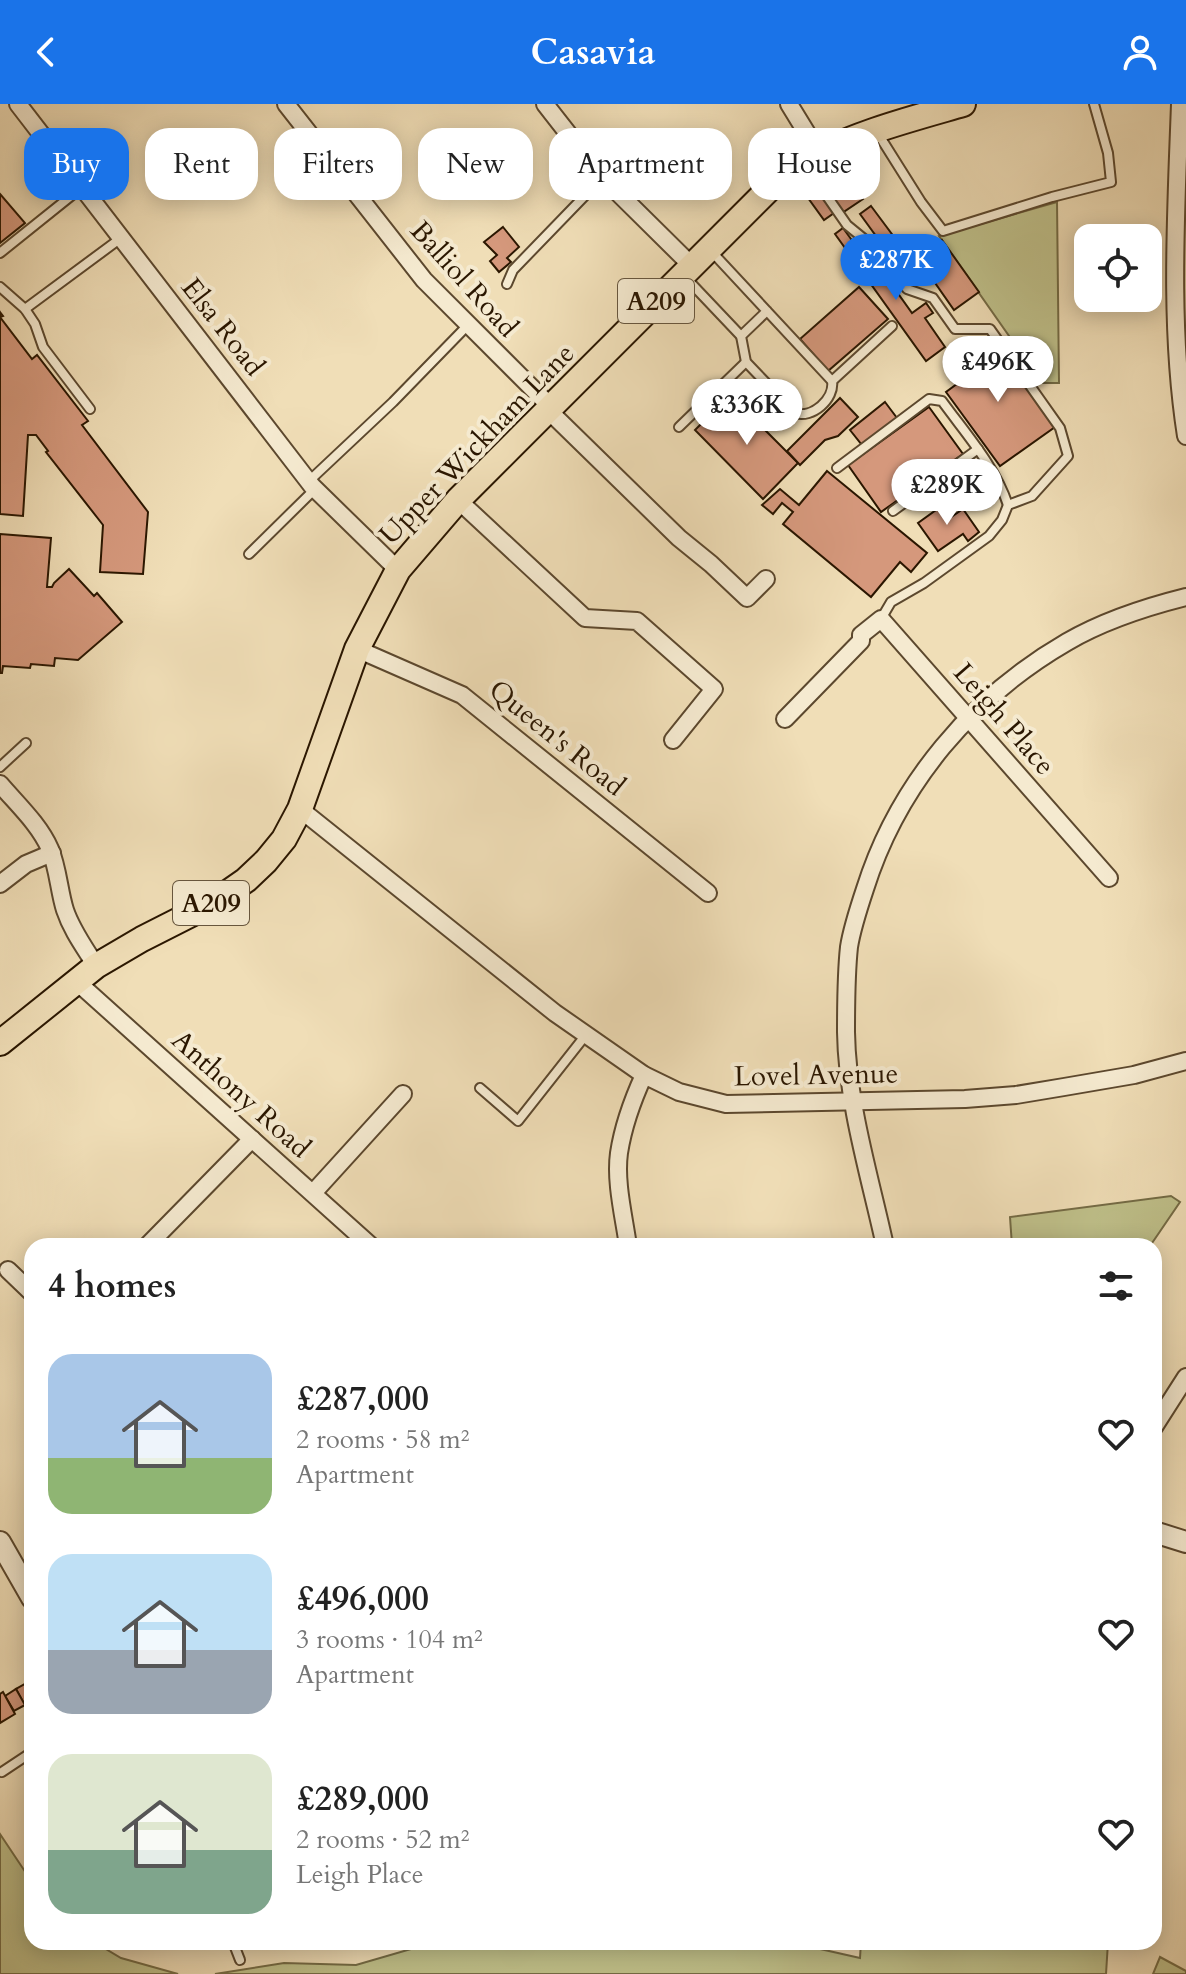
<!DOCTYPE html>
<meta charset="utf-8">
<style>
body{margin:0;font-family:Cardo,serif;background:#f6f6f6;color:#222;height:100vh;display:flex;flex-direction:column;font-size:30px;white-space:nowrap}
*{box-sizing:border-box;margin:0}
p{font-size:26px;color:#767676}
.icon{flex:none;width:44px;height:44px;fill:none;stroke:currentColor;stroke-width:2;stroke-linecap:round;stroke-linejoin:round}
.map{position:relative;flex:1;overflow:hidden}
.drawer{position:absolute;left:24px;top:1134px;width:1138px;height:712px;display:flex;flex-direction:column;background:#fff;border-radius:24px;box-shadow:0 4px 20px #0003}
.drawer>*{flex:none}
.top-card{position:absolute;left:24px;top:24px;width:1138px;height:72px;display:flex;gap:16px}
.controls{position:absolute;left:1074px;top:120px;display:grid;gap:16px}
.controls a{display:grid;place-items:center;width:88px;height:88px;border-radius:16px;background:#fff;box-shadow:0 4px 20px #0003;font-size:40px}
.price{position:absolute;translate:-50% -68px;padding:0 18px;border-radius:28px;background:#fff;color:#222;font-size:26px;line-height:52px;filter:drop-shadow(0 2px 4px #0008)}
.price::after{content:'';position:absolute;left:50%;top:48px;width:24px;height:18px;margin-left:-12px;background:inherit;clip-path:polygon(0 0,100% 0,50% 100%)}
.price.selected{background:#1a73e8;color:#fff}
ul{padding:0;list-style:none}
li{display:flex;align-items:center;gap:24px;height:200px;padding:0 24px}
li span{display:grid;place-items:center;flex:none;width:224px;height:160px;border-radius:24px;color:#555}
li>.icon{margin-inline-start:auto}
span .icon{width:96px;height:96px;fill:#fffc;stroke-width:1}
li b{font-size:34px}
h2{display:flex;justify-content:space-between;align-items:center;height:96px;padding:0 24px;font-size:34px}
.pill{padding:0 28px;border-radius:24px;background:#fff;box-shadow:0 4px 20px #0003;font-size:28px;line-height:72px}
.pill.selected{background:#1a73e8;color:#fff}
header{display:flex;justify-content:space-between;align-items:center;height:104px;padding:0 24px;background:#1a73e8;color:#fff;font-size:36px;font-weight:700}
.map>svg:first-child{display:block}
</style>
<header><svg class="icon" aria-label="back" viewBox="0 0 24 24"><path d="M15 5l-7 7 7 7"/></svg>Casavia<svg class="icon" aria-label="person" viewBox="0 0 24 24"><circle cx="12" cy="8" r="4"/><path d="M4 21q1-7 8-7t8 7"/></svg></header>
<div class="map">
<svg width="1186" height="1870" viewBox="0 0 1186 1870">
<rect width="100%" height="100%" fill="#f0deb7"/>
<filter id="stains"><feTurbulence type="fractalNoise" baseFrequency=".0025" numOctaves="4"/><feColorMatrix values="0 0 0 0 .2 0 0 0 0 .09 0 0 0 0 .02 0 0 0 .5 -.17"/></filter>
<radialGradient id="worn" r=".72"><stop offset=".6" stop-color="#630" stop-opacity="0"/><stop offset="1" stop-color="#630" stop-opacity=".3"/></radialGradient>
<g fill="#bfc08a" stroke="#746b45" stroke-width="2">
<path d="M1057 98 1059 279H1042L939 132Z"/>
<path d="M1171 1092 1180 1098 1150 1142H1012L1010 1113Z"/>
<path d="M0 1730 32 1778V1838H94L121 1854 178 1870H0Z"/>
<path d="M435 1838H802L807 1842 860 1854 861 1838H1108L1106 1870H215L284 1859 356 1861Z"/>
<path d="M1160 1853 1186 1867V1870H1153Z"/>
</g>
<g fill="#d5987c" stroke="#2a1600" stroke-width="2">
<path d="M842 64 863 95 842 109 821 78Z"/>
<path d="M813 80 834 109 824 116 803 87Z"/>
<path d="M0 90 25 119 0 139Z"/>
<path d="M871 102 912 157 900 165 860 110Z"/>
<path d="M503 123 519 143 507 154 511 158 499 168 490 157 497 151 484 138Z"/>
<path d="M843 124 862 150 867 146 912 209 926 199 933 209 925 214 945 243 926 257 835 130Z"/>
<path d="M942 136 979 188 954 206 917 153Z"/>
<path d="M859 183 888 215 828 267 800 235Z"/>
<path d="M0 208 3 212 0 213 32 255 37 251 88 317 82 321 148 408 143 470 100 468 103 421 46 348 48 347 36 331H28L23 412 0 410Z"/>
<path d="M990 234 1055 323 1000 362 946 288 969 271 958 256Z"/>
<path d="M730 291 798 359 763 395 695 326Z"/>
<path d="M840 294 858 313 838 332 825 336 800 361 787 347Z"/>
<path d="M885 298 897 314 862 341 850 326Z"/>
<path d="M929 303 963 350 881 408 848 361Z"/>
<path d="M968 357 990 389 980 397 970 383 943 401 930 384Z"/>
<path d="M827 367 927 449 911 468 900 458 871 493 783 420 793 408 782 399 773 410 762 401 780 385 799 401Z"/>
<path d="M943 401 951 413 963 405 979 428 968 437 963 430 938 447 918 419Z"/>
<path d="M0 430 51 434 47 483H52L54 479 69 465 94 492 97 489 122 518 78 556 55 554 54 562 31 560 30 564 3 562 2 569H0Z"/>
<path d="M32 1576V1607L29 1609 16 1585Z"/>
<path d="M16 1585 25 1601 14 1607 5 1592Z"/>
<path d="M3 1588 15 1610 0 1619V1590Z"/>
</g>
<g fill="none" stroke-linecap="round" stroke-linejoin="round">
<g stroke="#5c482e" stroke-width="12">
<g id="service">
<path d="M877 28 921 98 943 127 1052 93 1111 78 1108 49 1094 0"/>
<path d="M806 62 847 121 869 139 907 185 933 194 955 225H990L1060 324 1068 352 1032 392 1008 401 1002 416 989 432 924 479 891 498 881 515"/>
<path d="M712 148 832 277C835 295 812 315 795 309L746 258 741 232 767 207"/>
<path d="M0 149 81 84"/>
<path d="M686 174 741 232"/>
<path d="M507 180 513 166 602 74"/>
<path d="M0 183 25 205 35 220 43 243 90 305"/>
<path d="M25 205 121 134"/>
<path d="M832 277 892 222"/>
<path d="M679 323 746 258"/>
<path d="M837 364 929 295 942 297C966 330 995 362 1008 401"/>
<path d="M309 377 393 298 468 221"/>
<path d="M893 407 978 345"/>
<path d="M249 450 315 385"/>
<path d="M0 663 26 639"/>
<path d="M480 984 518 1017 585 932"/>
<path d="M2 1668 32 1648"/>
<path d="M233 1838 240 1856"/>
</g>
</g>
<g stroke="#5c482e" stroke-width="20">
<g id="minor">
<path d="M18 0 312 382 398 466"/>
<path d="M286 0 424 176 551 303"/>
<path d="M545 0 602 73 691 161"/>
<path d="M789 0 819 49"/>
<path d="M1180 0C1176 110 1169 223 1186 332"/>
<path d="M548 306 679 434 711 460 747 494 766 475"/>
<path d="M458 396 585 514 637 517 714 585 673 636"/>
<path d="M357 545 462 591 708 789"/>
<path d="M785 615 861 537V531L881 515 1109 774"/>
<path d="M0 680C17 700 39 720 50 745 58 764 59 787 65 806 72 827 85 844 96 862"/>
<path d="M300 705 555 909 644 971 679 988 726 1000 965 995 1016 991 1064 983 1134 971 1186 957"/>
<path d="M0 780 26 760 52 749"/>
<path d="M76 877 371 1142"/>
<path d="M313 1089 403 990"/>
<path d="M147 1142 252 1035"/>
<path d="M628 1142C624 1113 615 1078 619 1049 623 1023 633 995 644 971"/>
<path d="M885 1142C870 1073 847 999 846 928 846 900 846 871 849 843 852 824 859 803 865 785 898 680 972 593 1067 538 1103 517 1146 503 1186 493"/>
<path d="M8 1166 32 1189"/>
<path d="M1154 1323 1186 1273"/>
</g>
</g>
<g stroke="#5c482e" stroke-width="24">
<g id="tertiary">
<path d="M1154 1428 1186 1438"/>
<path d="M0 1438 32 1494"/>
</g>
</g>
<g stroke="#2a1600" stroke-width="28">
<path id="primary" d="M0 939 96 862 142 835 213 799 246 776 266 757 284 735 300 705 357 545 398 466 458 396 772 82C782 74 791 65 802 59 848 31 911 15 963 0"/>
</g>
<use href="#service" stroke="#f5ead0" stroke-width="8"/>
<use href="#minor" stroke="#f5ead0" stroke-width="16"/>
<use href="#tertiary" stroke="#f5ead0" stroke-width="20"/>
<use href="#primary" stroke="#f0deb7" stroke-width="24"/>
</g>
<g text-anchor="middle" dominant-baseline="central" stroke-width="8" stroke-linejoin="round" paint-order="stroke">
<g fill="#f5ead0" stroke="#67563e" stroke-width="2">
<rect x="618" y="175" width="76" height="44" rx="6"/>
<rect x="173" y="777" width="76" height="44" rx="6"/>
</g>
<g font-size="26" font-weight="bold" fill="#2a1600">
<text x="656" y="197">A209</text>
<text x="211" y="799">A209</text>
</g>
<g font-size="28" fill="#2a1600" stroke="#f5ead0">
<text transform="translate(464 175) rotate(48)">Balliol Road</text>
<text transform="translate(223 223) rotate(52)">Elsa Road</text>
<text transform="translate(477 340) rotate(-46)">Upper Wickham Lane</text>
<text transform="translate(1004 615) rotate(49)">Leigh Place</text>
<text transform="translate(557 634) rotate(39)">Queen's Road</text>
<text transform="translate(816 971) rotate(-1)">Lovel Avenue</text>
<text transform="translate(241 990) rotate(42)">Anthony Road</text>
</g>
</g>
<rect width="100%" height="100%" filter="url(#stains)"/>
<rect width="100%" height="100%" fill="url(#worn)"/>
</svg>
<div class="controls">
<a><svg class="icon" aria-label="locate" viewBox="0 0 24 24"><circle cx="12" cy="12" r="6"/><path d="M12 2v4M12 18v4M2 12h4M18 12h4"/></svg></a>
</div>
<b class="price selected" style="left:896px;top:198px">£287K</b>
<b class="price" style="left:998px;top:300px">£496K</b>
<b class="price" style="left:747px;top:343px">£336K</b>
<b class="price" style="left:947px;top:423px">£289K</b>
<div class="top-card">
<a class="pill selected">Buy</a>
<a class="pill">Rent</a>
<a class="pill">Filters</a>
<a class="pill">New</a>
<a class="pill">Apartment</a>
<a class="pill">House</a>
</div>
<section class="drawer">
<h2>4 homes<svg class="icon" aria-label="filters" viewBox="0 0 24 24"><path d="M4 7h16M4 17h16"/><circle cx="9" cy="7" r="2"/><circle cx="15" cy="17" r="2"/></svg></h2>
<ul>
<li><span style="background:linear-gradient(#a9c7e8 65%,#8fb573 0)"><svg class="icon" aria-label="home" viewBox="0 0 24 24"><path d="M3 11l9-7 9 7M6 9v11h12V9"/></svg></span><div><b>£287,000</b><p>2 rooms · 58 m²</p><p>Apartment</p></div><svg class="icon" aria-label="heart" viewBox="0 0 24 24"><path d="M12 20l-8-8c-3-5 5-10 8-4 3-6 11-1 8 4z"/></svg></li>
<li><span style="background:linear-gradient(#bfe0f5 60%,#9aa5b1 0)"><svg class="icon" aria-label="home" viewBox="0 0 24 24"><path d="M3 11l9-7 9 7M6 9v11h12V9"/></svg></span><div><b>£496,000</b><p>3 rooms · 104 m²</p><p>Apartment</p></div><svg class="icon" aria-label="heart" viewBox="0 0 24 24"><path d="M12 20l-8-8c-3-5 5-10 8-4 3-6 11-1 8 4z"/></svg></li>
<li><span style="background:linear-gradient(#dfe7d0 60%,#7fa58c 0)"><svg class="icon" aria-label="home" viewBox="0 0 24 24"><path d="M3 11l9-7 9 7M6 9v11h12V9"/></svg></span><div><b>£289,000</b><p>2 rooms · 52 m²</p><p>Leigh Place</p></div><svg class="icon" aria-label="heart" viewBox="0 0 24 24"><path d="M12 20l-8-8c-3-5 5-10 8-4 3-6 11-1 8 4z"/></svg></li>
</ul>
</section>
</div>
